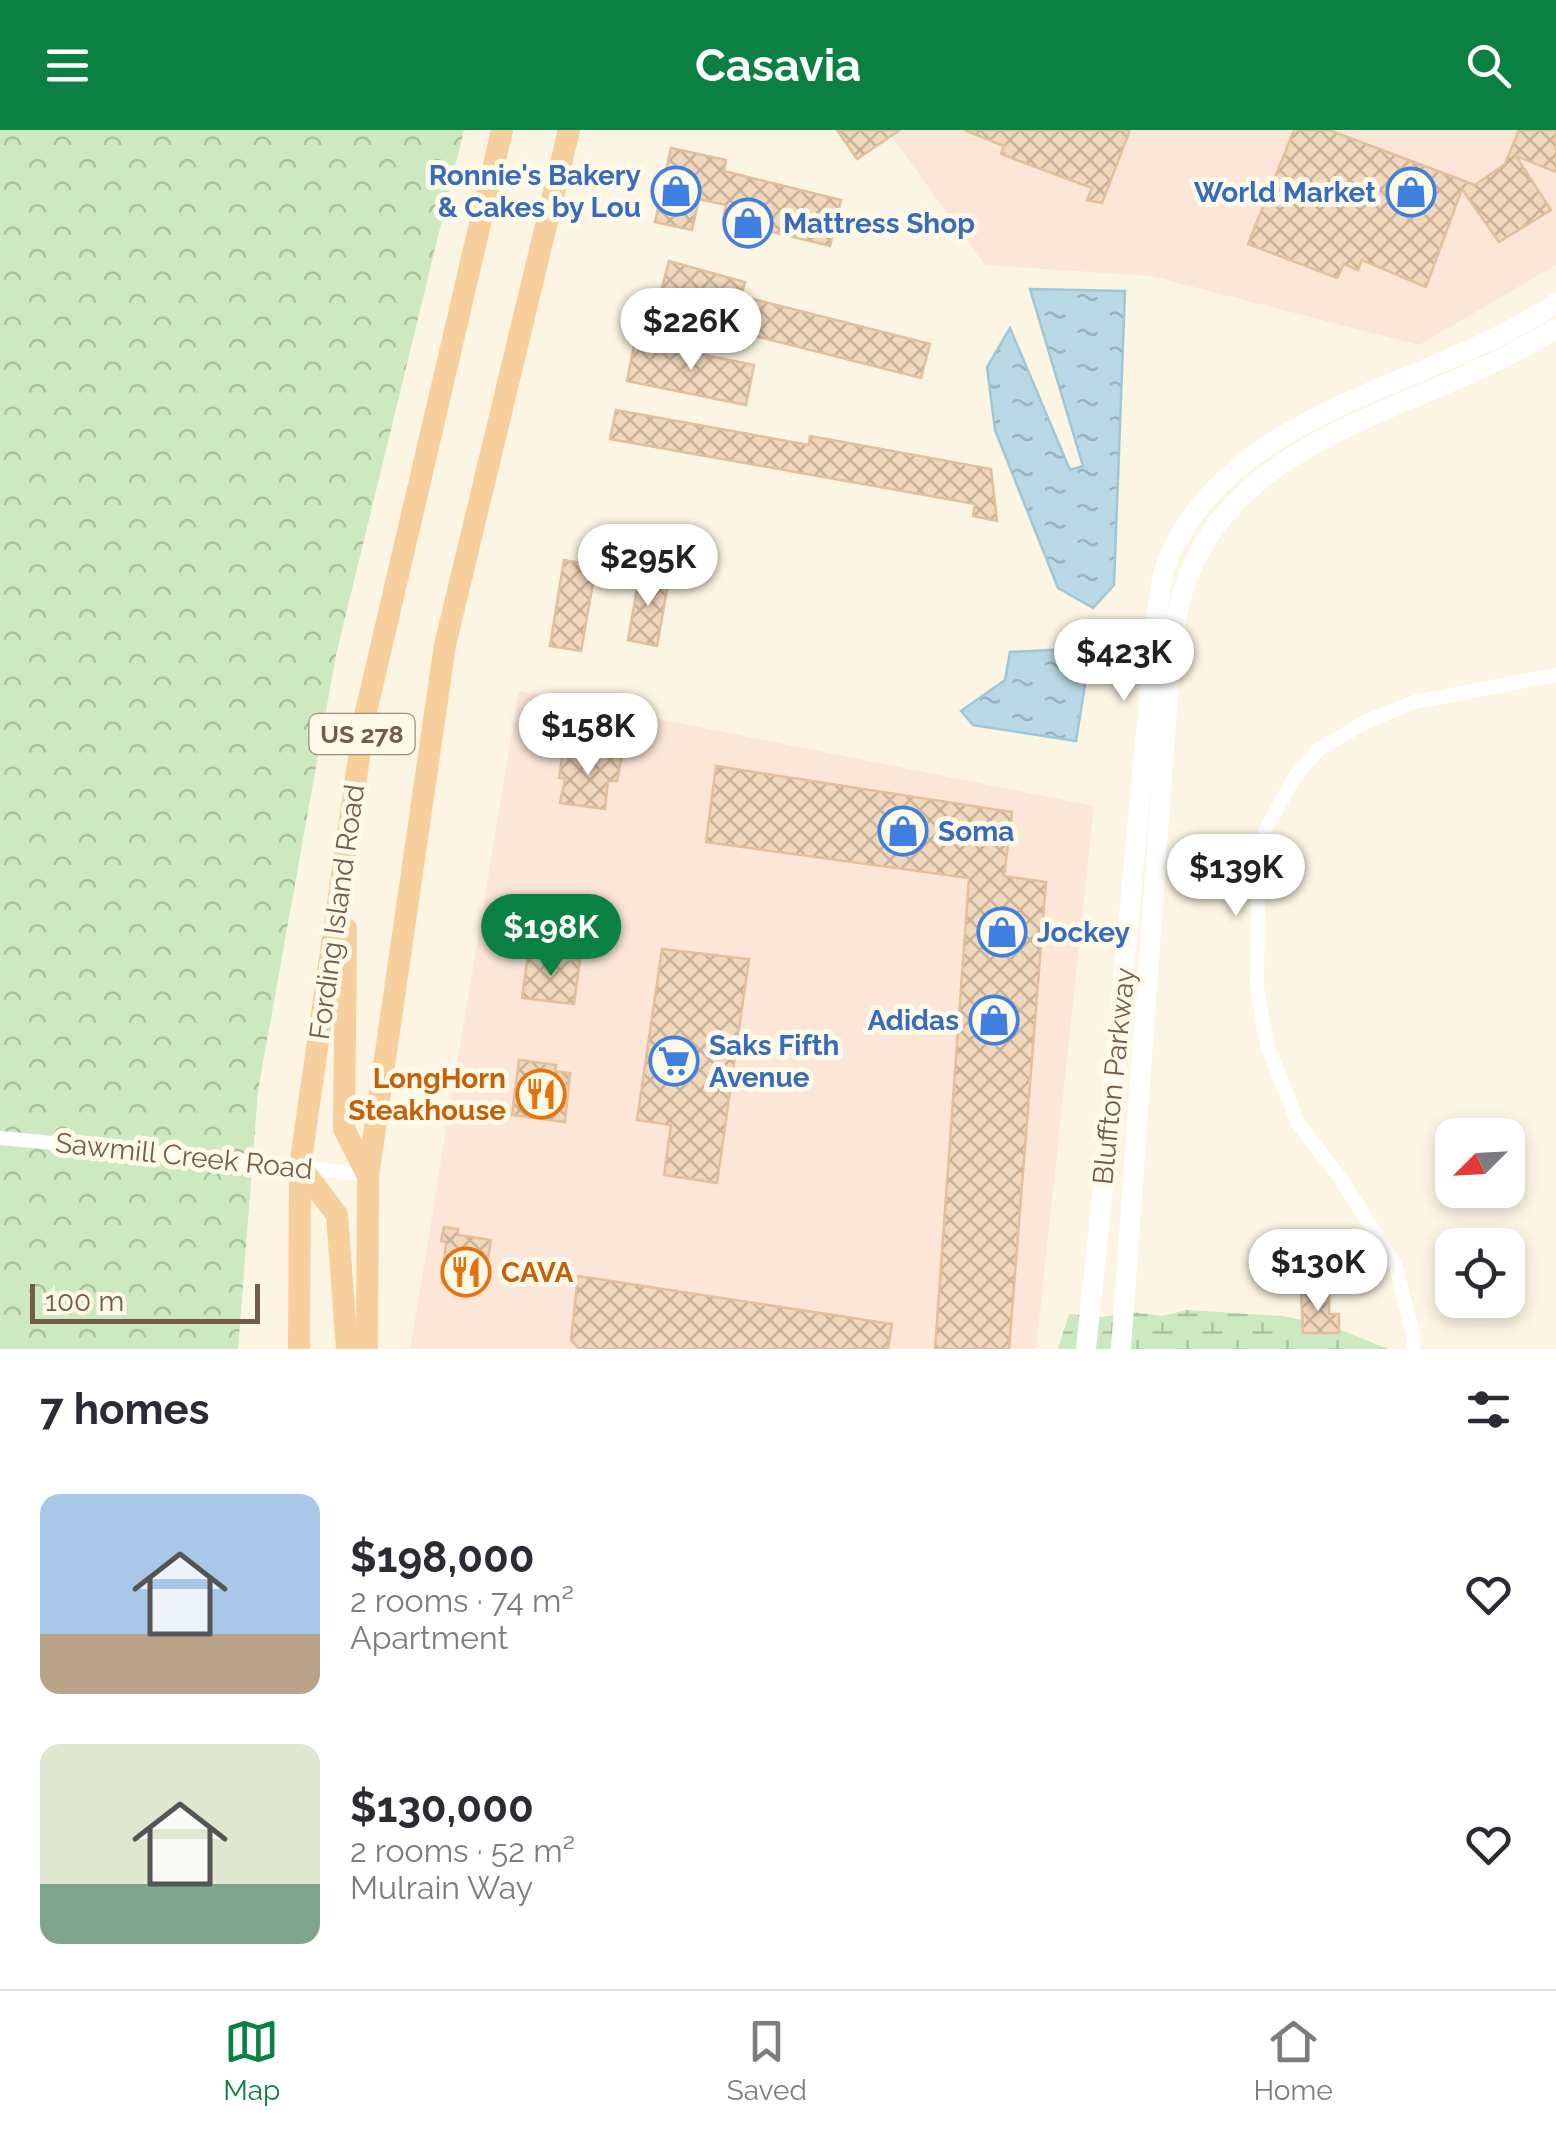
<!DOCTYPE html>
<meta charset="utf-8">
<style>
body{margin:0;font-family:Raleway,sans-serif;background:#f2f2f3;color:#2b2b33;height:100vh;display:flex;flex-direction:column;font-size:38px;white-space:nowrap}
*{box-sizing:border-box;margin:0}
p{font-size:32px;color:#7c7c81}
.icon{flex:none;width:55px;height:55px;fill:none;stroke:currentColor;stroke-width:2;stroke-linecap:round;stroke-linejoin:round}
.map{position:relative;height:1219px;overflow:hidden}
.panel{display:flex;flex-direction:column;background:#fff;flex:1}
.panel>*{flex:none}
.needle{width:65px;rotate:246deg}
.buttons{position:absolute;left:1435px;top:988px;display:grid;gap:20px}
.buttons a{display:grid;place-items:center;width:90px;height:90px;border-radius:20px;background:#fff;box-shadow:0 5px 15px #0003;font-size:50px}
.scale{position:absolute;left:30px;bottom:25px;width:230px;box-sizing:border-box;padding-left:10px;border:5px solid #735d4a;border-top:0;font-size:28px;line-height:35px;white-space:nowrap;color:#735d4a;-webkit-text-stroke:8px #fff9e9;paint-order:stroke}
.price{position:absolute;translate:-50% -85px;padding:0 22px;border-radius:35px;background:#fff;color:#222;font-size:32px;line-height:65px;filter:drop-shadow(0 2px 5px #0008)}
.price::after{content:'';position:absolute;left:50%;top:60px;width:30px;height:22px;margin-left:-15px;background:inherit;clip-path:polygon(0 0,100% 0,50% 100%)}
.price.active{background:#0b8043;color:#fff}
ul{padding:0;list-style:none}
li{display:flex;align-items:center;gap:30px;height:250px;padding:0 40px}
li span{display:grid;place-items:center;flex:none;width:280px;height:200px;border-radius:20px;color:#555}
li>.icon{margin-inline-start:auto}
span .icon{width:120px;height:120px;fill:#fffc;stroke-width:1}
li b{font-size:42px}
h2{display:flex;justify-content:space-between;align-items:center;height:120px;padding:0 40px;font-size:42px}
header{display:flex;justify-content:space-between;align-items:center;height:130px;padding:0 40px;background:#0b8043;color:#fff;font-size:45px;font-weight:700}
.tab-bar{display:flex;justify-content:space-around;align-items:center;height:140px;border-top:2px solid #e1e1e2;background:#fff;font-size:28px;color:#7c7c81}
.tab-bar a{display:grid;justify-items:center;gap:5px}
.tab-bar .active{color:#0b8043}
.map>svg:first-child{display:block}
</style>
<header><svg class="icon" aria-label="menu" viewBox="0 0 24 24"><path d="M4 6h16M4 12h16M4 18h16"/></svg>Casavia<svg class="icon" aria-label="search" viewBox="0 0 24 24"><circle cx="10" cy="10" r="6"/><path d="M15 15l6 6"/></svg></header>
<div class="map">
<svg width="1556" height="1219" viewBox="0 0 1556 1219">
<defs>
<pattern id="forest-crowns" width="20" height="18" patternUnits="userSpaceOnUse" patternTransform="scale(2.5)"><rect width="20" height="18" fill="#cde9c2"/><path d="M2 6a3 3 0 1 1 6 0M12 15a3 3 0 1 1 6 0" fill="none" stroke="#abc0a0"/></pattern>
<pattern id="wetland-marsh" width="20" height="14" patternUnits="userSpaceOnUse" patternTransform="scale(2.5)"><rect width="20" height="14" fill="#cde9c2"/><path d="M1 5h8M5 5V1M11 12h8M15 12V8" fill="none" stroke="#abc0a0"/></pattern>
<pattern id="water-ripples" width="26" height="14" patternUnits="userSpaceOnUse" patternTransform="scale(2.5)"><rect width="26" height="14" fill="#b8d9e5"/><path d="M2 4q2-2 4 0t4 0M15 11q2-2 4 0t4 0" fill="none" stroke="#9ab3bc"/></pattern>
<pattern id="building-cross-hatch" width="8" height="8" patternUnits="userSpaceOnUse" patternTransform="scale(2.5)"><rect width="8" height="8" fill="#f1d7bb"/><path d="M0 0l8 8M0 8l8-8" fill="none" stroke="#c8b29a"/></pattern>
</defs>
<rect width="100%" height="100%" fill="#fcf5e3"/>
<g fill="#fce6d7">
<path d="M887 0H1556V135L1419 215 1151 146 985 135Z"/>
<path d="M519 561 1094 676 1036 1219H410Z"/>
</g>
<path fill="url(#forest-crowns)" d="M0 0H464L336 525 258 961 238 1219H0Z"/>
<path fill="url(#wetland-marsh)" d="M1187 1180 1281 1186 1329 1195 1388 1219H1058L1069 1184 1101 1187 1132 1182 1162 1186Z"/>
<g fill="url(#water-ripples)" stroke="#9fc7d6" stroke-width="2.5">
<path d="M1030 159 1125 161 1114 455 1093 478 1058 458 995 300 987 237 1010 198 1070 340 1083 336Z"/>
<path d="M1091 518 1076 611 973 595 961 581 1005 550 1010 522Z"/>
</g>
<g fill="url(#building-cross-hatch)" stroke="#e3bf9c" stroke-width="2.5">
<path d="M837 0H900L857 29Z"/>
<path d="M964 0H1130L1102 73 1087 70 1092 58 1001 24 1004 16Z"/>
<path d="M1294 0H1329L1475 55 1505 34 1519 0H1556V42L1516 26 1551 80 1499 112 1462 59 1426 157 1362 130 1358 140 1344 134 1337 148 1248 114Z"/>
<path d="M671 18 726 30 724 41 841 70 830 116 723 90 726 75 699 69 692 100 655 92Z"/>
<path d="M669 131 745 152 741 166 930 214 921 248 731 200 729 208 654 187Z"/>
<path d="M635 211 754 235 746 275 627 251Z"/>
<path d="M616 280 809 315 810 306 991 339 997 391 973 386 975 374 610 309Z"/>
<path d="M564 430 596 436 581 521 550 516Z"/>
<path d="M640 442 669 448 657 516 628 510Z"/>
<path d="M563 620 622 627 617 651H608L605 679 560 673 565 649 559 648Z"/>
<path d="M716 636 1012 682 1004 746 1046 752 1009 1219H935L969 748 706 712Z"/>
<path d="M662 819 749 829 717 1053 664 1045 671 995 637 990Z"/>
<path d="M528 824 580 830 574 874 522 868Z"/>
<path d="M519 930 556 935 555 941 570 943 565 992 512 985Z"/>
<path d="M444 1097 458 1099V1105L491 1110 483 1158 442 1153 446 1112 441 1111Z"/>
<path d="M578 1146 892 1194 888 1219H579L571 1210Z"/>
<path d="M1301 1161 1329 1162V1184H1339V1203H1303Z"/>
</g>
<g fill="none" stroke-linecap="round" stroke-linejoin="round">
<g stroke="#fff" stroke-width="14">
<path d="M0 1008 300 1036 368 1046"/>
<path d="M1413 1219 1414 1208 1396 1137 1341 1049 1298 993 1267 915 1257 857 1258 756 1266 699 1294 648 1318 620 1367 591 1415 572 1556 545"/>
</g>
<g stroke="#fff" stroke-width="20">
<path d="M1086 1219 1111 981 1157 483C1160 460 1163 437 1174 416 1247 275 1435 256 1556 173"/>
<path d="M1121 1219 1166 590C1170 545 1170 498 1185 455 1231 318 1389 285 1503 228 1521 219 1538 209 1556 199"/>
</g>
<g stroke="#f7cf9c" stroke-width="22">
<path d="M346 799 344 999 368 1046"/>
<path d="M300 1036 337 1085 347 1219"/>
<path d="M299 1219 300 1036 365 586 502 0"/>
<path d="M367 1219 368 1046 445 515 569 0"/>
</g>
</g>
<defs>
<g id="shop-ring" transform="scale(2.5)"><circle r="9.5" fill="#fff9e9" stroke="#3f7fe0" stroke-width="1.5"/><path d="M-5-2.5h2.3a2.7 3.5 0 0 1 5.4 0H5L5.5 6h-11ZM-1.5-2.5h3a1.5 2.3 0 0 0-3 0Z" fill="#3f7fe0"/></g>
<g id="supermarket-ring" transform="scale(2.5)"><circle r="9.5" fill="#fff9e9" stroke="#3f7fe0" stroke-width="1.5"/><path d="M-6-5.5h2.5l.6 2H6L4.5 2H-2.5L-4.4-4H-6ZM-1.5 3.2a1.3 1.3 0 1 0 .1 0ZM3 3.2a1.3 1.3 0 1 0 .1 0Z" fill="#3f7fe0"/></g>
<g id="restaurant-ring" transform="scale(2.5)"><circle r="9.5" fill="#fff9e9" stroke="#e8710a" stroke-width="1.5"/><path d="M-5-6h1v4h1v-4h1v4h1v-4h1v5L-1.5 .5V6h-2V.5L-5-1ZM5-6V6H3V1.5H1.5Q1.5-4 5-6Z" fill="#e8710a"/></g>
</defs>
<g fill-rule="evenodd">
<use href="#shop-ring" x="676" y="61"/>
<use href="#shop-ring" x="1411" y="62"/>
<use href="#shop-ring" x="748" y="93"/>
<use href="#shop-ring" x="903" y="701"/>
<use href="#shop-ring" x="1002" y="802"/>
<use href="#shop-ring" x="994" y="890"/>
<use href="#supermarket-ring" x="674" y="931"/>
<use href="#restaurant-ring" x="541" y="964"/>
<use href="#restaurant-ring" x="466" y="1142"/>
</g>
<g text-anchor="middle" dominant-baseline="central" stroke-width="10" stroke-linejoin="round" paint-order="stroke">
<rect fill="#fff9e9" stroke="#9d8c7a" stroke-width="2.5" x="309.5" y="584" width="105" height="40" rx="8"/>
<g font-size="25" font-weight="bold" fill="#735d4a">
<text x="362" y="604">US 278</text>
</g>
<g font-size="28" font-weight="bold" fill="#366cbe" stroke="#fff9e9" text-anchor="start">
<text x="641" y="45" text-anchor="end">Ronnie's Bakery<tspan x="641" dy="32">&amp; Cakes by Lou</tspan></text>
<text x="1376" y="62" text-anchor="end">World Market</text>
<text x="783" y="93">Mattress Shop</text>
<text x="938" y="701">Soma</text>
<text x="1037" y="802">Jockey</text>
<text x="959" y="890" text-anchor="end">Adidas</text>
<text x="709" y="915">Saks Fifth<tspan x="709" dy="32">Avenue</tspan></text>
</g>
<g font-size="28" fill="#735d4a" stroke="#fff9e9">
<text transform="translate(337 782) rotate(-82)">Fording Island Road</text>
<text transform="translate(1114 946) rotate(-84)">Bluffton Parkway</text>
<text transform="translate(184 1026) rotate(6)">Sawmill Creek Road</text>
</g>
<g font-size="28" font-weight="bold" fill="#c56008" stroke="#fff9e9" text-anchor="end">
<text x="506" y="948">LongHorn<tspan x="506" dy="32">Steakhouse</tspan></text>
<text x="501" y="1142" text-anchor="start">CAVA</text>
</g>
</g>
</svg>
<div class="buttons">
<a><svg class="needle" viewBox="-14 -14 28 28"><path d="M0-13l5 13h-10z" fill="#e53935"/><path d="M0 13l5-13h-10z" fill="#7c7c81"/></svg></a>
<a><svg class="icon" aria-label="locate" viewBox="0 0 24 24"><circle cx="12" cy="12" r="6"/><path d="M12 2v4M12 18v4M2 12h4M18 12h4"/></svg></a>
</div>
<div class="scale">100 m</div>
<b class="price" style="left:691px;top:243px">$226K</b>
<b class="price" style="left:648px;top:479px">$295K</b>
<b class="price" style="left:1124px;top:574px">$423K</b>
<b class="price" style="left:588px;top:648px">$158K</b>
<b class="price" style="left:1236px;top:789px">$139K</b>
<b class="price active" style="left:551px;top:849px">$198K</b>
<b class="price" style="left:1318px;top:1184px">$130K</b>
</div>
<section class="panel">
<h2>7 homes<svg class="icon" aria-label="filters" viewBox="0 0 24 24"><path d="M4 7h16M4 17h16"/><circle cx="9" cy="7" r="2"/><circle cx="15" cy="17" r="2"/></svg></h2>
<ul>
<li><span style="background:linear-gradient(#a9c7e8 70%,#b9a48a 0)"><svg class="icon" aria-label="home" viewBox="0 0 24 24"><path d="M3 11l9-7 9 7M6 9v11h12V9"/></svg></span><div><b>$198,000</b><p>2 rooms · 74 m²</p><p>Apartment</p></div><svg class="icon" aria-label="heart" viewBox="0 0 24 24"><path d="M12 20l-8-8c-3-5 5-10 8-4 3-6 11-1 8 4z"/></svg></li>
<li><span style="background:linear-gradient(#dfe7d0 70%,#7fa58c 0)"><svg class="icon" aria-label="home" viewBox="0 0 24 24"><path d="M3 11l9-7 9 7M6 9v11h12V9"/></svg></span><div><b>$130,000</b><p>2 rooms · 52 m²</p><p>Mulrain Way</p></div><svg class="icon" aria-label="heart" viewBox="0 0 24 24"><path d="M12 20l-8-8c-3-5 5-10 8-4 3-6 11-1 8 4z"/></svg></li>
</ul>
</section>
<nav class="tab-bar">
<a class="active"><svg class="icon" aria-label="map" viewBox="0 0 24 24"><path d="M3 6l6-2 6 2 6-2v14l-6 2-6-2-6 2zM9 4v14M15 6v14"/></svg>Map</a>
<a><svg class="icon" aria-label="saved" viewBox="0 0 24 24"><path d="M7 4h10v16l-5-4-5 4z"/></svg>Saved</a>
<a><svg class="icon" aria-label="home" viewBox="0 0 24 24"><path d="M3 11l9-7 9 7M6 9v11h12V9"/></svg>Home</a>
</nav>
